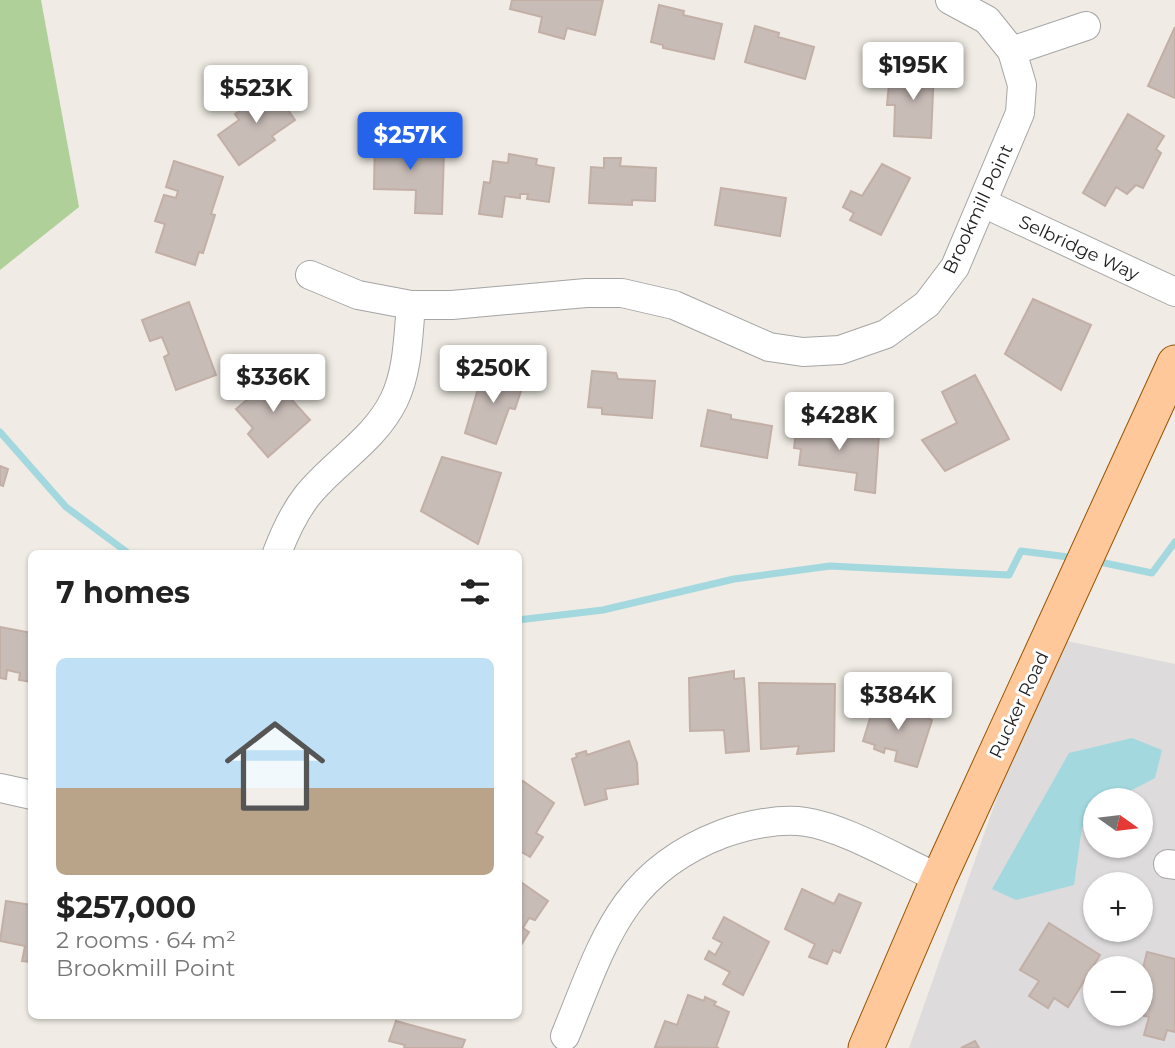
<!DOCTYPE html>
<meta charset="utf-8">
<style>
body{margin:0;font-family:Montserrat,sans-serif;background:#f6f6f6;color:#222;height:100vh;display:flex;flex-direction:column;font-size:26px;white-space:nowrap}
*{box-sizing:border-box;margin:0}
p{font-size:23px;color:#767676}
.icon{flex:none;width:38px;height:38px;fill:none;stroke:currentColor;stroke-width:2;stroke-linecap:round;stroke-linejoin:round}
.map{position:relative;flex:1;overflow:hidden}
.side{position:absolute;left:28px;top:550px;width:494px;height:469px;display:flex;flex-direction:column;background:#fff;border-radius:10px;box-shadow:0 2px 5px #0004}
.side>*{flex:none}
.needle{width:46px;rotate:104deg}
.controls{position:absolute;left:1083px;top:788px;display:grid;gap:14px}
.controls a{display:grid;place-items:center;width:70px;height:70px;border-radius:50%;background:#fff;box-shadow:0 2px 5px #0004;font-size:35px}
.price{position:absolute;translate:-50% -60px;padding:0 16px;border-radius:7px;background:#fff;color:#222;font-size:23px;line-height:46px;filter:drop-shadow(0 2px 4px #0008)}
.price::after{content:'';position:absolute;left:50%;top:42px;width:21px;height:16px;margin-left:-10px;background:inherit;clip-path:polygon(0 0,100% 0,50% 100%)}
.price.active{background:#2563eb;color:#fff}
ul{padding:0;list-style:none}
li{display:grid;align-content:center;gap:14px;height:371px;padding:0 28px}
li span{display:grid;place-items:center;height:217px;border-radius:10px;color:#555}
li>.icon{margin-inline-start:auto}
span .icon{width:126px;height:126px;fill:#fffc;stroke-width:1}
li b{font-size:30px}
h2{display:flex;justify-content:space-between;align-items:center;height:84px;padding:0 28px;font-size:30px}
.map>svg:first-child{display:block}
</style>
<div class="map">
<svg width="1175" height="1048" viewBox="0 0 1175 1048">
<rect width="100%" height="100%" fill="#f0ebe4"/>
<path fill="#dddbdb" fill-rule="evenodd" d="M1053 638 1175 664V1048H909ZM1096 800H1141V845H1096ZM1096 884H1141V929H1096ZM1096 968H1141V1013H1096Z"/>
<path fill="#afd098" d="M0 0H41L79 207 0 270Z"/>
<path fill="#a3d8df" d="M1132 738 1162 750 1155 778 1113 800H1096L1095 810 1082 827 1074 885 1016 900 992 889 1069 753Z"/>
<g fill="none" stroke-linecap="round" stroke-linejoin="round">
<g stroke="#a3d8df" stroke-width="7">
<path d="M0 432 66 507 128 553"/>
<path d="M1095 561 1152 573 1175 542"/>
<path d="M518 620 603 610 734 579 830 566 1009 575 1021 551 1076 558"/>
</g>
</g>
<g fill="#c8bcb7" stroke="#c2afa6" stroke-width="2">
<path d="M512 0H603L595 35 567 28 564 39 539 32 542 17 510 9Z"/>
<path d="M659 5 684 11 683 15 722 24 714 59 663 48V45L651 42Z"/>
<path d="M755 26 779 33 778 37 814 47 805 79 745 62Z"/>
<path d="M1175 27V98L1148 86Z"/>
<path d="M897 67 934 69 931 138 894 136 895 105H887L889 84H896Z"/>
<path d="M270 84 295 120 272 136 275 140 239 165 218 135 239 120 235 114 244 108 242 104Z"/>
<path d="M1128 114 1164 136 1156 149 1161 153 1143 188 1136 185 1127 194 1116 187 1105 206 1083 193Z"/>
<path d="M375 137 411 138V150L444 151 442 214 415 213 416 190 374 189Z"/>
<path d="M509 154 537 159 536 165 554 168 549 202 527 199 528 194H520V198L505 196 502 217 479 214 484 182 490 183 493 161 508 163Z"/>
<path d="M604 158H621L620 166 656 168 655 201 632 200V205L589 203 591 167 604 168Z"/>
<path d="M174 161 223 177 211 214 215 215 203 253 199 252 195 265 156 252 165 224 155 221 164 195 176 198 178 191 166 187Z"/>
<path d="M882 164 910 178 881 235 850 220 854 213 843 207 851 191 862 196Z"/>
<path d="M721 188 786 198 780 236 715 225Z"/>
<path d="M1033 299 1091 325 1061 390 1005 354Z"/>
<path d="M189 302 216 375 176 390 164 357 169 354 162 337 150 341 142 320Z"/>
<path d="M484 368 524 382 515 409 509 408 496 444 465 433Z"/>
<path d="M281 371 300 391 291 399 310 420 268 457 248 434 253 428 236 409Z"/>
<path d="M592 371 616 373 618 379 655 381 652 418 602 414V408L588 407Z"/>
<path d="M975 375 1009 439 945 471 922 440 957 423 942 392Z"/>
<path d="M708 410 731 415V419L772 426 767 458 701 446Z"/>
<path d="M798 418 824 421 822 436 835 437 836 429 879 434 875 493 855 490 857 473 799 465 801 449 794 448Z"/>
<path d="M442 457 501 473 478 544 421 511Z"/>
<path d="M0 466 8 469 3 486 0 485Z"/>
<path d="M0 627 32 633V682L19 680 20 673 7 670 6 679 0 678Z"/>
<path d="M734 671V679L744 678 749 751 726 753 724 730 690 731 689 678Z"/>
<path d="M759 683 835 684 834 751 797 754 799 746 761 749Z"/>
<path d="M876 699 916 715 918 712 928 715 927 718 932 720 917 767 895 761 897 751 885 748 884 753 874 749 875 745 863 741Z"/>
<path d="M629 741 637 763 638 784 605 789 607 799 585 805 572 759 577 757 576 754 586 751 587 755Z"/>
<path d="M523 781 554 803 536 833 543 837 530 857 518 850V788Z"/>
<path d="M518 880 548 901 535 920 529 918 523 928 529 932 518 950Z"/>
<path d="M802 889 834 904 839 894 861 903 840 953 833 950 827 964 809 957 815 944 785 929Z"/>
<path d="M6 901 32 905V962L22 961 25 946 0 941Z"/>
<path d="M724 917 769 942 743 995 723 984 730 972 705 959 709 951 715 955 722 943 713 938Z"/>
<path d="M1049 923 1100 955 1068 1007 1054 998 1048 1008 1029 996 1039 981 1020 970Z"/>
<path d="M1147 952 1175 959V1032L1167 1030 1164 1040 1144 1035 1149 1017 1132 1013H1141V976Z"/>
<path d="M688 995 704 1001 705 997 716 1002 714 1005 729 1012 716 1047 719 1048 655 1047 665 1021 677 1025Z"/>
<path d="M396 1021 465 1040 462 1048H404L405 1045 389 1041Z"/>
<path d="M975 1041 979 1048H961Z"/>
</g>
<g fill="none" stroke-linecap="round" stroke-linejoin="round">
<g stroke="#a5a5a5" stroke-width="30">
<g id="minor">
<path d="M1012 51 1086 26"/>
<path d="M983 203 1175 292"/>
<path d="M310 275 358 295 411 305H452L586 293H622L674 305 769 347 803 352 840 350 886 334 927 304 955 267 1020 113 1022 85 1012 51 987 20 950 0"/>
<path d="M277 553C285 532 293 514 307 496 334 462 374 441 394 400 408 371 408 337 411 305"/>
<path d="M0 788 32 795"/>
<path d="M1168 864 1175 865"/>
<path d="M565 1036C603 944 620 873 722 834 746 825 780 818 806 822 846 828 900 861 939 878"/>
</g>
</g>
<g stroke="#995400" stroke-width="37">
<path id="major" d="M866 1048 939 878 1175 363"/>
</g>
<use href="#minor" stroke="#fff" stroke-width="28"/>
<use href="#major" stroke="#fec89a" stroke-width="35"/>
</g>
<g text-anchor="middle" dominant-baseline="central" stroke-width="6" stroke-linejoin="round" paint-order="stroke">
<g font-size="18" fill="#1e1e1e" stroke="#fff">
<text transform="translate(978 209) rotate(-65)">Brookmill Point</text>
<text transform="translate(1079 248) rotate(25)">Selbridge Way</text>
<text transform="translate(1019 705) rotate(-65)">Rucker Road</text>
</g>
</g>
</svg>
<div class="controls">
<a><svg class="needle" viewBox="-14 -14 28 28"><path d="M0-13l5 13h-10z" fill="#e53935"/><path d="M0 13l5-13h-10z" fill="#767676"/></svg></a>
<a>+</a>
<a>−</a>
</div>
<b class="price" style="left:913px;top:102px">$195K</b>
<b class="price" style="left:256px;top:125px">$523K</b>
<b class="price active" style="left:410px;top:172px">$257K</b>
<b class="price" style="left:493px;top:405px">$250K</b>
<b class="price" style="left:273px;top:414px">$336K</b>
<b class="price" style="left:839px;top:452px">$428K</b>
<b class="price" style="left:898px;top:732px">$384K</b>
<section class="side">
<h2>7 homes<svg class="icon" aria-label="filters" viewBox="0 0 24 24"><path d="M4 7h16M4 17h16"/><circle cx="9" cy="7" r="2"/><circle cx="15" cy="17" r="2"/></svg></h2>
<ul>
<li><span style="background:linear-gradient(#bfe0f5 60%,#b9a48a 0)"><svg class="icon" aria-label="home" viewBox="0 0 24 24"><path d="M3 11l9-7 9 7M6 9v11h12V9"/></svg></span><div><b>$257,000</b><p>2 rooms · 64 m²</p><p>Brookmill Point</p></div></li>
</ul>
</section>
</div>
